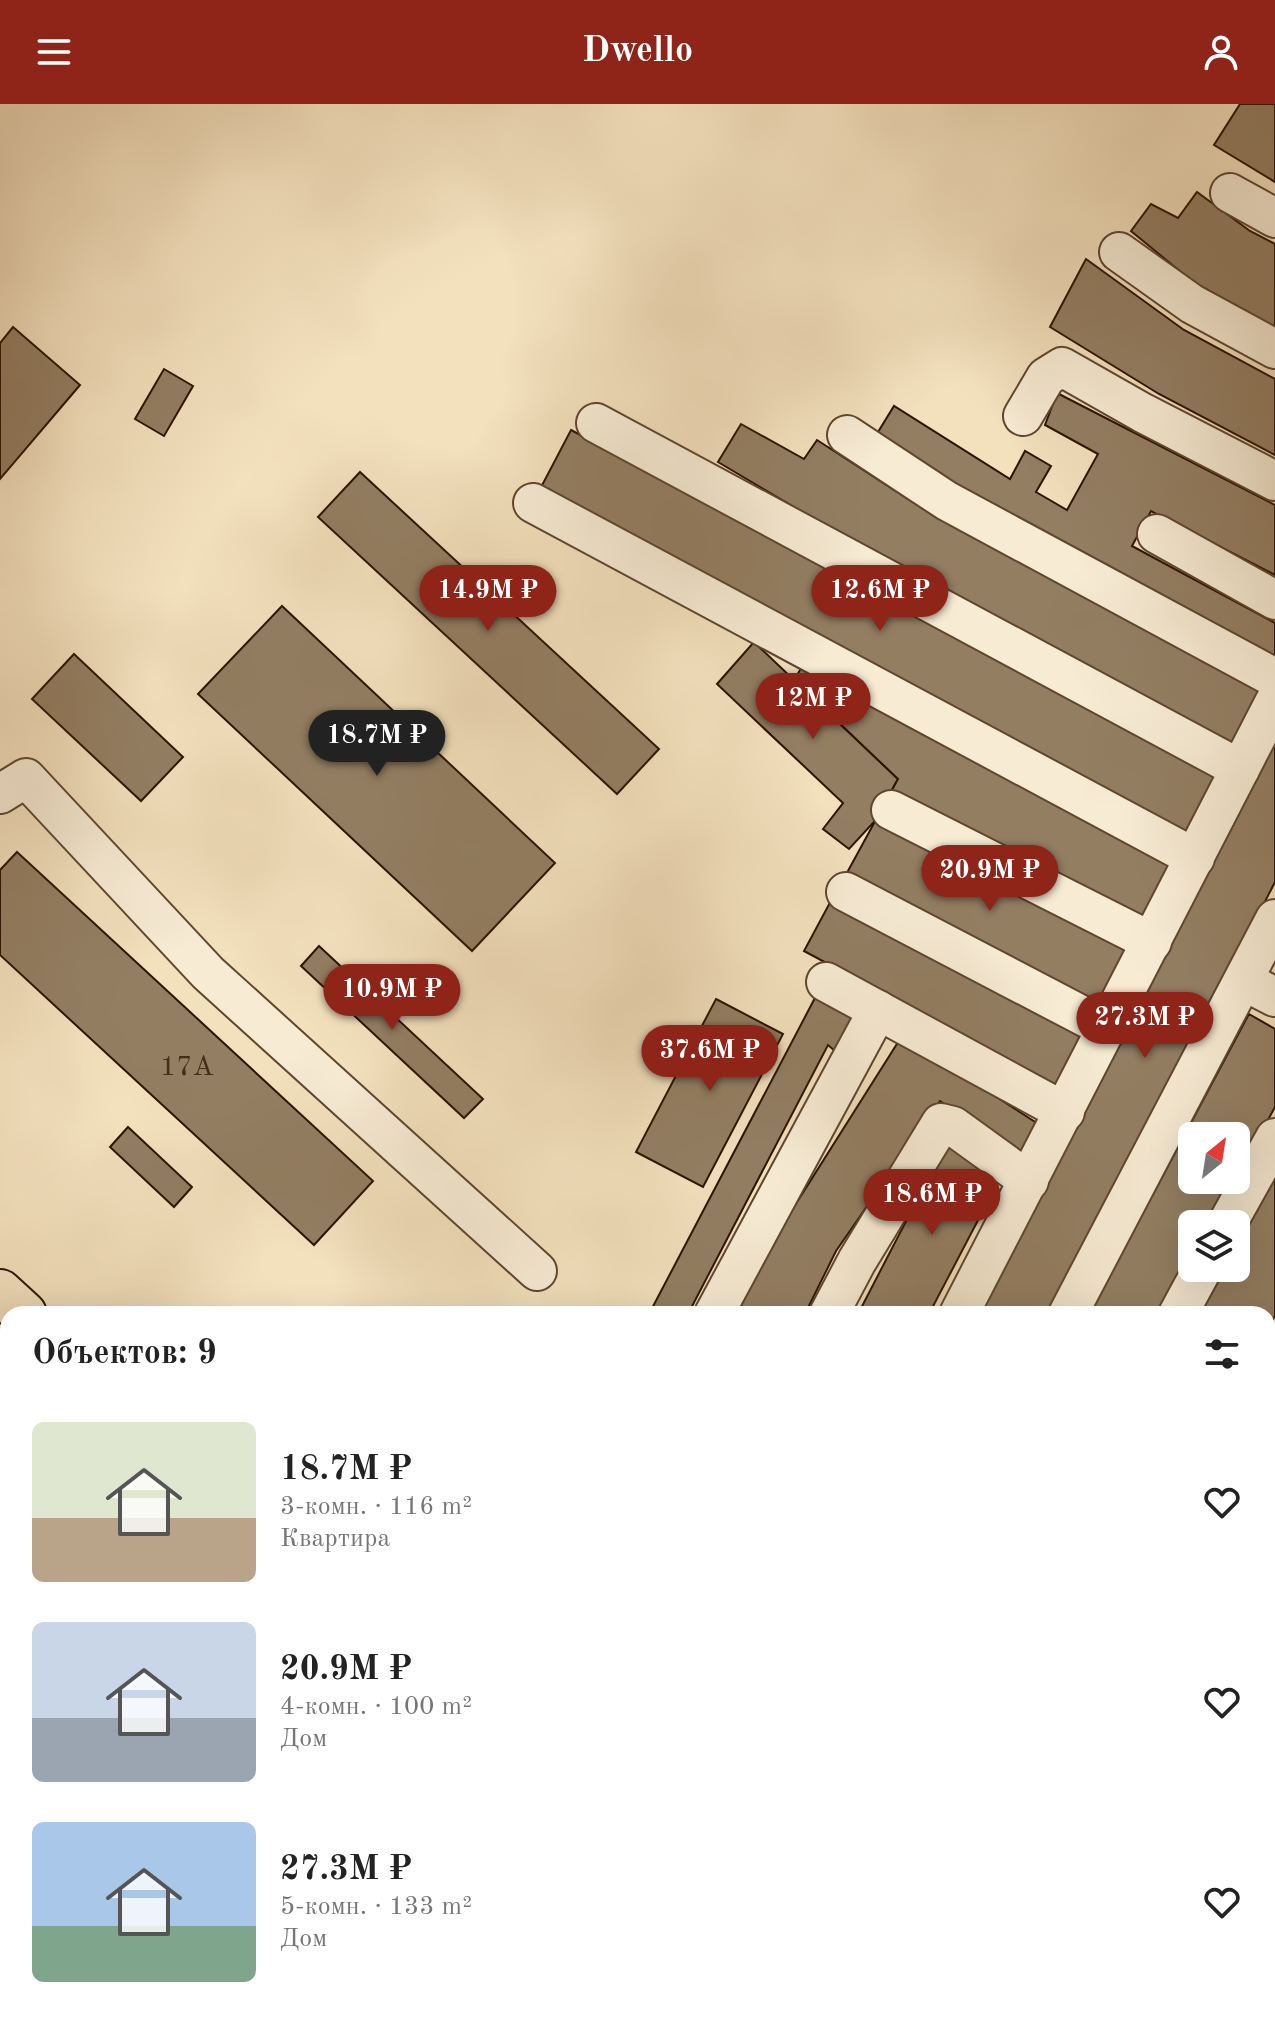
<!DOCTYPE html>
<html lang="ru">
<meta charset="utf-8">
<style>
body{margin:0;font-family:"Old Standard TT",serif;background:#f2f2f2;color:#222;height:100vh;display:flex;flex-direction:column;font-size:30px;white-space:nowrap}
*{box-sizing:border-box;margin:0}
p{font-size:26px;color:#767676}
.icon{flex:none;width:44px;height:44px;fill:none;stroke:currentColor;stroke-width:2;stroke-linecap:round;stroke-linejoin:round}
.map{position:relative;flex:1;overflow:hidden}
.details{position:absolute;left:0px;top:1202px;width:1276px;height:712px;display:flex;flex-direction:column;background:#fff;border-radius:24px 24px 0 0;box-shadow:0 8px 32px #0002}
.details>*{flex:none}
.needle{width:52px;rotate:30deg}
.buttons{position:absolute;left:1178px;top:1018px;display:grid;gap:16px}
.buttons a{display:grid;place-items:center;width:72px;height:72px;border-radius:12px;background:#fff;box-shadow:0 8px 32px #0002;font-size:40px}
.price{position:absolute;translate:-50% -68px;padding:0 18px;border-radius:28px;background:#8f2418;color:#fff;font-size:26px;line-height:52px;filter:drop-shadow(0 2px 4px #0008)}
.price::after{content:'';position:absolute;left:50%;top:48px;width:24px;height:18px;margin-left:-12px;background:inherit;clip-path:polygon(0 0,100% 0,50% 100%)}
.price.on{background:#222;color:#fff}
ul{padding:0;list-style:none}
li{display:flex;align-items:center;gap:24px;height:200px;padding:0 32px}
li span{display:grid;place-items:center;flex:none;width:224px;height:160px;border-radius:12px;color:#555}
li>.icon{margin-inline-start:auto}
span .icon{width:96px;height:96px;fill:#fffc;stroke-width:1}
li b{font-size:34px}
h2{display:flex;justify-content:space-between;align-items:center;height:96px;padding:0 32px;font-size:34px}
header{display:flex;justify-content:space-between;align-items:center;height:104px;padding:0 32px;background:#8f2418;color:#fff;font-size:36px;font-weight:600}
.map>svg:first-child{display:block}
</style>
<header><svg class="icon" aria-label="menu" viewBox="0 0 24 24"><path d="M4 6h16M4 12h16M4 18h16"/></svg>Dwello<svg class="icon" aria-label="person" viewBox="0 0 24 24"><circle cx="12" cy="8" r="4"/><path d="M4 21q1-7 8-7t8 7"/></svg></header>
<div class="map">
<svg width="1275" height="1914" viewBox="0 0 1275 1914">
<rect width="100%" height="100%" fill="#f3e0bd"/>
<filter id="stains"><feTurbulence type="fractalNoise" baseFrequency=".0025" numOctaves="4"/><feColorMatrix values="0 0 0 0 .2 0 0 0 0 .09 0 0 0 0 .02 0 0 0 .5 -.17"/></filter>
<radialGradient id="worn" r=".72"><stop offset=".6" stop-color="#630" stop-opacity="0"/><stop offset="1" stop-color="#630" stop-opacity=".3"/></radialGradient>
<g fill="#937e62" stroke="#2c1300" stroke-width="2">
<path d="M1240 0H1275V78L1214 41Z"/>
<path d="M1197 88 1250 127 1275 140V223L1193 178 1131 127 1151 100 1178 114Z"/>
<path d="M1086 155 1184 226 1275 275V351L1159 290 1050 223Z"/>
<path d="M13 223 80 281 0 375V239Z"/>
<path d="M164 265 193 282 164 332 135 315Z"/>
<path d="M1057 289 1275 401V471L1151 407 1132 442 1275 519V557L1015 418 875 333 894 302 1010 375 1025 347 1051 362 1036 388 1067 406 1098 350 1045 321Z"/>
<path d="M741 320 804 355 817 336 936 413 1262 585 1232 648 900 466 718 358Z"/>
<path d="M571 326 1221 671 1189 732 539 387Z"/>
<path d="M360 368 659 645 617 690 318 413Z"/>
<path d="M282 502 555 759 472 847 198 590Z"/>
<path d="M754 538 898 675 874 718 849 745 823 725 843 699 717 580Z"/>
<path d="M74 550 183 653 141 697 32 595Z"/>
<path d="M806 556 1172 760 1145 821 887 695 898 675 794 576Z"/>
<path d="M1275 635V778L1053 1210H980Z"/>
<path d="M879 710 1136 842 1103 908 843 776Z"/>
<path d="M17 748 373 1077 314 1141 0 851V766Z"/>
<path d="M834 791 1090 929 1060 984 804 847Z"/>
<path d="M319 842 483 995 464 1014 301 862Z"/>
<path d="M816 892 855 914 835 947 828 941 688 1210H649Z"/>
<path d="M716 895 783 930 703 1083 636 1048Z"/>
<path d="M1249 910 1275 925V1003L1236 1074V1032H1192V1076H1235L1211 1120H1192V1155L1162 1210H1085L1145 1105Z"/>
<path d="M902 932 1043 1023 1025 1053 940 997 836 1147 805 1210H730L749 1174Z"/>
<path d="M128 1023 192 1083 174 1103 110 1043Z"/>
<path d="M946 1040 975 1055 973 1060 999 1076 929 1210H858Z"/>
<path d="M1275 1070V1212L1268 1225V1210H1200L1225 1164H1236V1143Z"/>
<path d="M1275 1270V1412L1268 1425V1283Z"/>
<path d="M1275 1482V1630L1268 1643V1495Z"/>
<path d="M1275 1720V1855L1268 1867V1734Z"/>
<path d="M1031 1906H1088L1097 1914H1039Z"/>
<path d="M1205 1906H1245L1240 1914H1201Z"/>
</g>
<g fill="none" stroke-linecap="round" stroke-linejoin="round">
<g stroke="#5e462f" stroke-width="42">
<g id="minor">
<path d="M1230 89 1275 114"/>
<path d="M1119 148 1192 200 1275 245"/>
<path d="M1023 312 1046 273 1062 263 1143 309 1275 377"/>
<path d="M596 319 1240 665"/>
<path d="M847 331 947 397 1275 574"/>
<path d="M533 399 1195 754"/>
<path d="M1157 430 1275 496"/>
<path d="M0 690 26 674 208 869 537 1167"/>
<path d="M891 706 1152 838"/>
<path d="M846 788 1108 925"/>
<path d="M1244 877 1275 893"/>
<path d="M826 878 1065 1008"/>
<path d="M1227 1120 1275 1034"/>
<path d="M714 1210 878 906"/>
<path d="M829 1210 857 1157 941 1019 953 1022 1029 1077"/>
<path d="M959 1210 1275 597"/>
<path d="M1068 1210 1275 815"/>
<path d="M1178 1210 1203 1164"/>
<path d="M1268 1256 1275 1243"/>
<path d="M1268 1458 1275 1445"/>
<path d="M1268 1690 1275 1676"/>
</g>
</g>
<g stroke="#2c1300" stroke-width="48">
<g id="highway">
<path d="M0 1188 24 1210"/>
<path d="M771 1906 780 1914"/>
</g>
</g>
<use href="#minor" stroke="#f7ebd4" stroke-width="38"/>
<use href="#highway" stroke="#f3e0bd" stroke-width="44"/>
<g stroke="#2c1300" stroke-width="9">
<g id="rail">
<path d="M0 1453 8 1460"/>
<path d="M0 1485 8 1492"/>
<path d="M0 1759 8 1768"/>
<path d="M131 1906 137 1914"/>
<path d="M485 1906 495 1914"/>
<path d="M522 1906 531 1914"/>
</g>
</g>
<use href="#rail" stroke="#f7ebd4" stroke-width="6" stroke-dasharray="18" stroke-linecap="butt"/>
</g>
<g text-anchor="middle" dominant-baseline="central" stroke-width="8" stroke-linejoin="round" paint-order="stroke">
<g font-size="28" fill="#462e18">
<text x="187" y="964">17А</text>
</g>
</g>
<rect width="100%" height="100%" filter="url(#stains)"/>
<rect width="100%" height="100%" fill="url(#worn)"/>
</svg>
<div class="buttons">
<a><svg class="needle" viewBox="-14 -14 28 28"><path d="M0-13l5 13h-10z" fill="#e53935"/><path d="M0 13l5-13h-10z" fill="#767676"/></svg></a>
<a><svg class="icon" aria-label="layers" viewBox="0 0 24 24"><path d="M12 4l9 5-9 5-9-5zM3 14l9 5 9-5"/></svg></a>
</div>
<b class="price" style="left:488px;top:529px">14.9M ₽</b>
<b class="price" style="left:880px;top:529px">12.6M ₽</b>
<b class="price" style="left:813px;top:637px">12M ₽</b>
<b class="price on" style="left:377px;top:674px">18.7M ₽</b>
<b class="price" style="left:990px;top:809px">20.9M ₽</b>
<b class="price" style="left:392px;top:928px">10.9M ₽</b>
<b class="price" style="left:1145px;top:956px">27.3M ₽</b>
<b class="price" style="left:710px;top:989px">37.6M ₽</b>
<b class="price" style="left:932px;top:1133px">18.6M ₽</b>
<section class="details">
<h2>Объектов: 9<svg class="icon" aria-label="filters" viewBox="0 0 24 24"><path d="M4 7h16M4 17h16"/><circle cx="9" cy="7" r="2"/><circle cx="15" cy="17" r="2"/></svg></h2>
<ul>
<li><span style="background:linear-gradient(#dfe7d0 60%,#b9a48a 0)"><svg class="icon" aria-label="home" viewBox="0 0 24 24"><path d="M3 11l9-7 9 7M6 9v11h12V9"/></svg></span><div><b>18.7M ₽</b><p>3-комн. · 116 m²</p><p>Квартира</p></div><svg class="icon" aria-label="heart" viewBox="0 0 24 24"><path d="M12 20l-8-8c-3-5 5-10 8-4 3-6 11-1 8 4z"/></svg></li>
<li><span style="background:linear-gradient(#c9d6e8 60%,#9aa5b1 0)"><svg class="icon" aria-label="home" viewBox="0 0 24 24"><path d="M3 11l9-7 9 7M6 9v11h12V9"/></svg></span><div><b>20.9M ₽</b><p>4-комн. · 100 m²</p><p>Дом</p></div><svg class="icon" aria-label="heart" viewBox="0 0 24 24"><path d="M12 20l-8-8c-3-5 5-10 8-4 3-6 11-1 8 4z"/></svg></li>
<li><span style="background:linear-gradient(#a9c7e8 65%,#7fa58c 0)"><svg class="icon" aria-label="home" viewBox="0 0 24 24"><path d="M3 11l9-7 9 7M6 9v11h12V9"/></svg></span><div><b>27.3M ₽</b><p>5-комн. · 133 m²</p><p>Дом</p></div><svg class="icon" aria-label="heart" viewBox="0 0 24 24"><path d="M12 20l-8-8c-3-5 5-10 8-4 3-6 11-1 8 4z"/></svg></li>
</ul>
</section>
</div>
